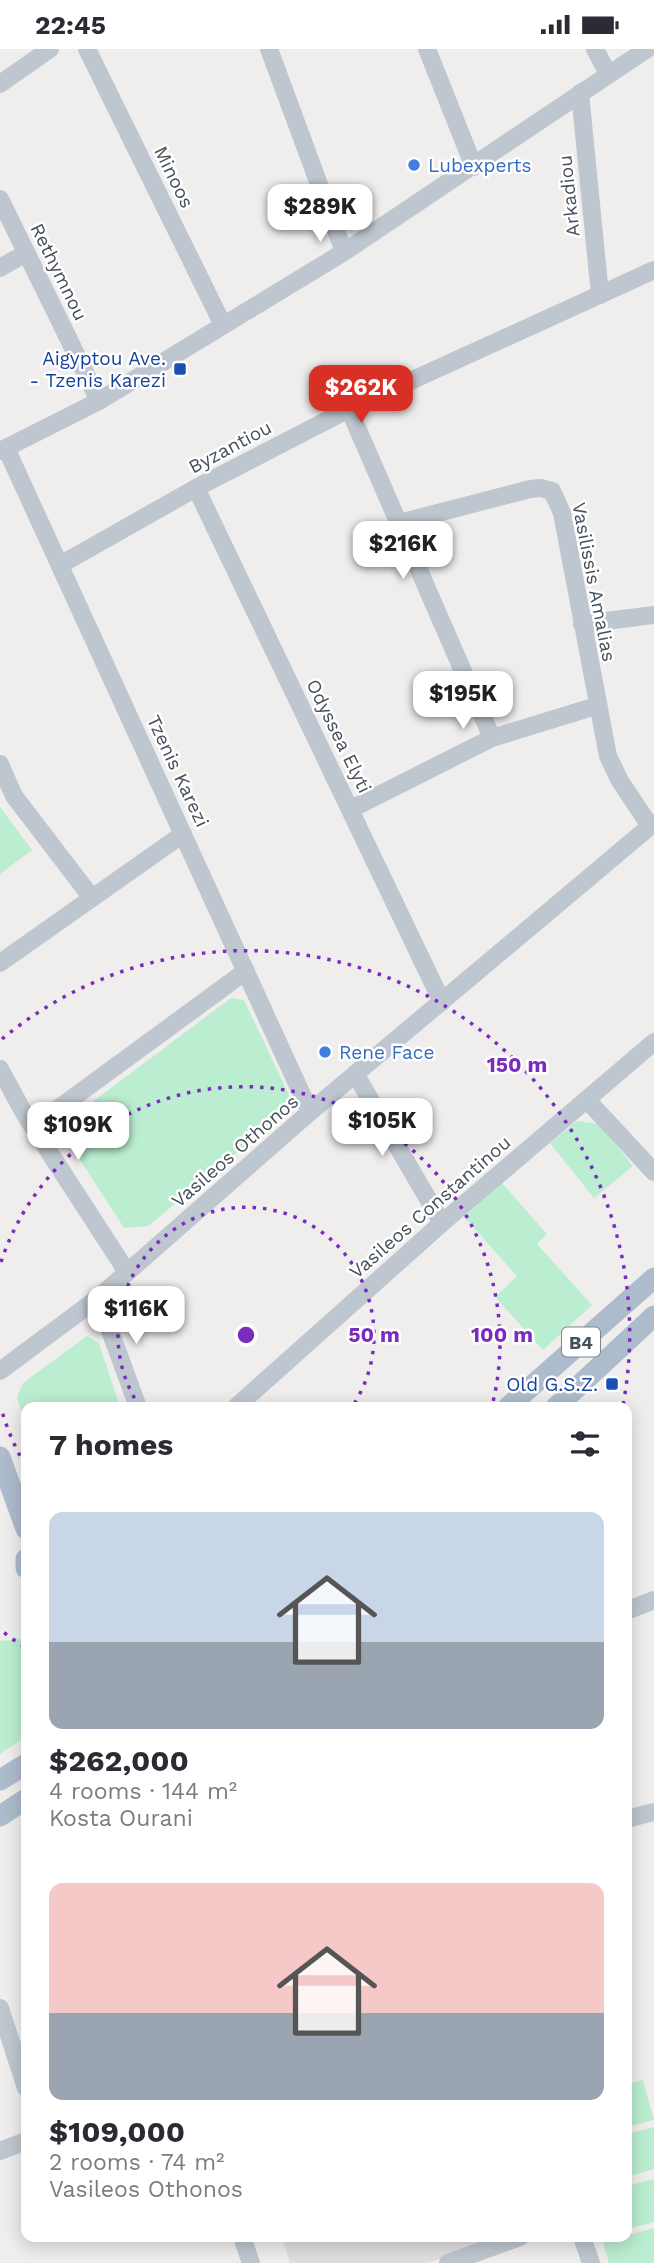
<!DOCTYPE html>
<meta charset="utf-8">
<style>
body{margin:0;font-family:"Work Sans",sans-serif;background:#f7f7f7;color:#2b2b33;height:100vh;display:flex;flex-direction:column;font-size:26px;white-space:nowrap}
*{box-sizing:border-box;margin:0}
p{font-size:23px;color:#7c7c81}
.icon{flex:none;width:38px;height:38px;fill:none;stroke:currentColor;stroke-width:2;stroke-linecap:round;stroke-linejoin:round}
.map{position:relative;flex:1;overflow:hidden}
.sheet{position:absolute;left:21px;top:1353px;width:611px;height:840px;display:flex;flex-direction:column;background:#fff;border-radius:14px;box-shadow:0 4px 18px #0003}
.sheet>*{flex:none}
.price{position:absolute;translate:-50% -60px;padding:0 16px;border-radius:14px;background:#fff;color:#222;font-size:23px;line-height:46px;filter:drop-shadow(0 2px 4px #0008)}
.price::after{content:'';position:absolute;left:50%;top:42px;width:21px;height:16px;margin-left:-10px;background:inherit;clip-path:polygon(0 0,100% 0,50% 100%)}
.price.on{background:#d93025;color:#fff}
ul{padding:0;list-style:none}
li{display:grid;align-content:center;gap:14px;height:371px;padding:0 28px}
li span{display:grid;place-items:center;height:217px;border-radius:14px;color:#555}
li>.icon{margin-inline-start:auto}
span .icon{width:126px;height:126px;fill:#fffc;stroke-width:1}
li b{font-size:30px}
h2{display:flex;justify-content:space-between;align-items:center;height:84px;padding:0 28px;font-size:30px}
.status{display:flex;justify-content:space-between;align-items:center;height:49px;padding:0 35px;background:#fff;direction:ltr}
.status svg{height:19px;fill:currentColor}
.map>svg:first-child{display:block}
</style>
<div class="status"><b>22:45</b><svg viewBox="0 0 49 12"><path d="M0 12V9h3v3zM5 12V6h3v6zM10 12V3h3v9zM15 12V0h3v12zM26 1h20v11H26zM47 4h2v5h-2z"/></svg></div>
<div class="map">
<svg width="654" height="2214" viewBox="0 0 654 2214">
<rect width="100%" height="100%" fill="#f0eded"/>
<path fill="#e1dedf" d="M282 2188H504L428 2214H290Z"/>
<g fill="#bbeed0">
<path d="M0 758 32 801 0 825Z"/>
<path d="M231 949 244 951 291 1050 280 1069 148 1177 124 1179 66 1089 67 1072Z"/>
<path d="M577 1072 599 1075 633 1117 594 1149 550 1094Z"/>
<path d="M502 1134 547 1185 537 1195 592 1256 543 1301 495 1248 517 1227 464 1168Z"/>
<path d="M87 1287 99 1294 120 1358H26V1377L17 1348 23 1334Z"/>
<path d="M26 1590V1688L0 1705V1592Z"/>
<path d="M643 2031 654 2071 627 2078V2035Z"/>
<path d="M654 2078V2120L627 2128V2085Z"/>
<path d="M654 2130V2173L627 2180V2137Z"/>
<path d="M654 2179V2214H609L603 2193Z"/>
</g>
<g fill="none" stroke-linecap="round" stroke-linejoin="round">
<g stroke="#bec7cf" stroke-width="18">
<path d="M87 0 223 276"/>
<path d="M269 0 344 203"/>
<path d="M427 0 474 118"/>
<path d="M595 0 608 25"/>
<path d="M0 35 50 0"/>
<path d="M580 44 600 246"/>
<path d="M0 150 99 352"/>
<path d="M0 219 26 204"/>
<path d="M349 360 492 689"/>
<path d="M6 399 310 1063"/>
<path d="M0 402 99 352 344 203 647 0"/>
<path d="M196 439 442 953"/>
<path d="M399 474 530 440 541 439 552 442 562 464 608 707 620 732 650 777"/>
<path d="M60 516 196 439 349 360 654 221"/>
<path d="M582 575 654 566"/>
<path d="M0 715 14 747 92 849"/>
<path d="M351 760 492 689 596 657"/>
<path d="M0 914 183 785"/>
<path d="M0 1020 24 1064 127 1223"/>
<path d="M356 1026 442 1174"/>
<path d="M587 1051 654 1123"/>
<path d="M33 1078 246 922"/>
<path d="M98 1249 138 1358"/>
<path d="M0 1322 98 1249 310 1063 654 774"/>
<path d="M236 1358 442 1174 654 993"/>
<path d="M626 1562 654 1551"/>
<path d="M626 1770 654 1763"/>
<path d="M0 1959 26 2039"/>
<path d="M0 2102 26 2092"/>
<path d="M242 2188 251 2214"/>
<path d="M582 2188 591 2214"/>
<path d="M448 2214 520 2188"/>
</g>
<g stroke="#adbccc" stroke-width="21">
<path d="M508 1358 654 1229"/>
<path d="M556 1358 654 1267"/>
<path d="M0 1408 26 1480"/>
<path d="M26 1510V1519"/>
<path d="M0 1731 26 1715"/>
<path d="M0 1767 26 1750"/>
</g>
</g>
<g fill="none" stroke="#7b2cbf" stroke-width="3.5" stroke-dasharray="3.5 7">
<path d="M140 1358A128 128 0 1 1 352 1358"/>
<path d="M25 1416A256 256 0 0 1 1 1359M1 1213A256 256 0 0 1 492 1357"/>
<path d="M24 1598A383 383 0 0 1 2 1582M2 990A383 383 0 0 1 623 1356"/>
</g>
<g fill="#3f7fe0" stroke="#fff" stroke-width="2.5">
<circle cx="414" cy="116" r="7"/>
<circle cx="325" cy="1003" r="7"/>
</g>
<g fill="#1a4fb4" stroke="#fff" stroke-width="2.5">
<rect x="173" y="313" width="14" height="14" rx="3.5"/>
<rect x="605" y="1328" width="14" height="14" rx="3.5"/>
</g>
<g text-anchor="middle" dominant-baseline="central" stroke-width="5" stroke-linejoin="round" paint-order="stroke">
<rect fill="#fff" stroke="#7e848c" stroke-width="2" x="562" y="1278.5" width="38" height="29" rx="5"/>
<g font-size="18" font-weight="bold" fill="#46505a">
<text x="581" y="1293">B4</text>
</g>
<g font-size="19" fill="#366cbe" stroke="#fff" text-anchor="start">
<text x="428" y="116">Lubexperts</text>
<text x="339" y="1003">Rene Face</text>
</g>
<g font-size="19" fill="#46505a" stroke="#fff">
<text transform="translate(174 128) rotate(64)">Minoos</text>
<text transform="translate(569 147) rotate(-96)">Arkadiou</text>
<text transform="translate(59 223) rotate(64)">Rethymnou</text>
<text transform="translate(230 398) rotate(-28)">Byzantiou</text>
<text transform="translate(594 533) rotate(79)">Vasilissis Amalias</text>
<text transform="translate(339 687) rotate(64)">Odyssea Elyti</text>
<text transform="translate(178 722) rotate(65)">Tzenis Karezi</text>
<text transform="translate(235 1102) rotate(-41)">Vasileos Othonos</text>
<text transform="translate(430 1158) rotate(-41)">Vasileos Constantinou</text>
</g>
<g font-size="19" fill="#164399" stroke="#fff" text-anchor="end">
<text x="166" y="309">Aigyptou Ave.<tspan x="166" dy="22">- Tzenis Karezi</tspan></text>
<text x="598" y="1335">Old G.S.Z.</text>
</g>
</g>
<circle cx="246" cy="1286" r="10" fill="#7b2cbf" stroke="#fff" stroke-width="3.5"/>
<g font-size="21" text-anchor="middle" font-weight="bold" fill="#7b2cbf" stroke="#fff" stroke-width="5" stroke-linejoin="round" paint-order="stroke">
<text x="517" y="1023">150 m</text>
<text x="374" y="1293">50 m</text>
<text x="502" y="1293">100 m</text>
</g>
</svg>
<b class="price" style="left:320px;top:195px">$289K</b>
<b class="price on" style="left:361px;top:376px">$262K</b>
<b class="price" style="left:403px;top:532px">$216K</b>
<b class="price" style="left:463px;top:682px">$195K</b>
<b class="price" style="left:382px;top:1109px">$105K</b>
<b class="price" style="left:78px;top:1113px">$109K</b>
<b class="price" style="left:136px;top:1297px">$116K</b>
<section class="sheet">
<h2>7 homes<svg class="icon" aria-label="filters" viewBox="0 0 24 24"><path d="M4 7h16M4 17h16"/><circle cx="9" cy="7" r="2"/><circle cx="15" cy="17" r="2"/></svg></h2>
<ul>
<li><span style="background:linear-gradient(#c9d6e8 60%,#9aa5b1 0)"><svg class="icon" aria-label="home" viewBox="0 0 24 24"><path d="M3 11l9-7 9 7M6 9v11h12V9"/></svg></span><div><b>$262,000</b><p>4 rooms · 144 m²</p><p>Kosta Ourani</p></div></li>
<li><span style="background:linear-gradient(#f6c9c9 60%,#9aa5b1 0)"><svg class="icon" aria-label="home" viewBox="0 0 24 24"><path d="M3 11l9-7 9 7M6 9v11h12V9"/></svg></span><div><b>$109,000</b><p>2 rooms · 74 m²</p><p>Vasileos Othonos</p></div></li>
</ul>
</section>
</div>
